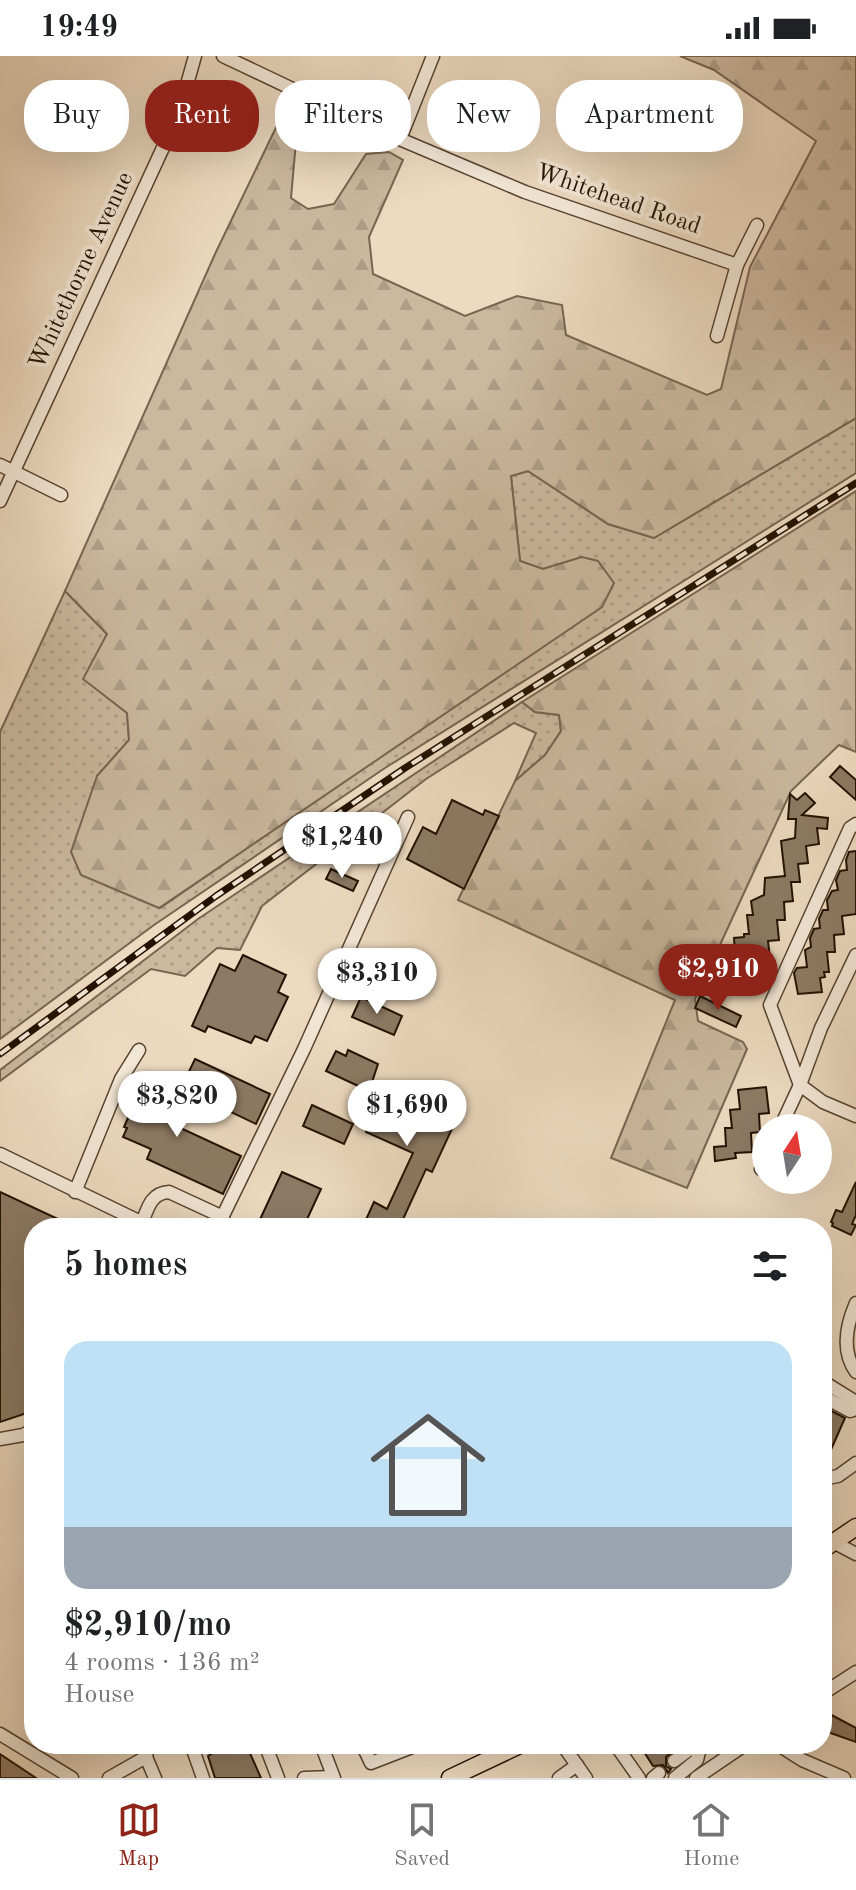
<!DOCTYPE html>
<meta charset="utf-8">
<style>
body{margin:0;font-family:"Old Standard TT",serif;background:#f6f6f6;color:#202124;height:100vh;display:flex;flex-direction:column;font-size:30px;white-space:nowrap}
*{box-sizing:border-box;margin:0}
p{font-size:26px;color:#757577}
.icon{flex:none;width:44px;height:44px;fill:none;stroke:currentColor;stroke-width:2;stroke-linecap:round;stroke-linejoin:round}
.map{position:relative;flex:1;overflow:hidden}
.side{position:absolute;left:24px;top:1162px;width:808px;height:536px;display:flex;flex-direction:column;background:#fff;border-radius:32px;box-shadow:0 8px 32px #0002}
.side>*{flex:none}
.banner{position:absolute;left:24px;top:24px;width:808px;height:72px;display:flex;gap:16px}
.needle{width:52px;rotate:12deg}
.controls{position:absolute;left:752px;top:1058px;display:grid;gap:16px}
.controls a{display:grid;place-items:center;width:80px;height:80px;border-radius:50%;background:#fff;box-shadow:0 8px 32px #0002;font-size:40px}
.price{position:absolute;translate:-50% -68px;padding:0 18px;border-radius:28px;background:#fff;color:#222;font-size:26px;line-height:52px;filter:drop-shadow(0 2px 4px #0008)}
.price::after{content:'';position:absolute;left:50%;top:48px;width:24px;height:18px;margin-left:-12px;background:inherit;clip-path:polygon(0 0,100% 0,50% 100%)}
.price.selected{background:#8f2418;color:#fff}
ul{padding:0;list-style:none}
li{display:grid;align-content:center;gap:16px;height:424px;padding:0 40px}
li span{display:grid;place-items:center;height:248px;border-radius:24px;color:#555}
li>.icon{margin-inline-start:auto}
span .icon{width:144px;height:144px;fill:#fffc;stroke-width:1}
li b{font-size:34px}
h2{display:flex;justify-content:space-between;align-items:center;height:96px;padding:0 40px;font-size:34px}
.tag{padding:0 28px;border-radius:32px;background:#fff;box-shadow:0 8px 32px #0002;font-size:28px;line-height:72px}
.tag.selected{background:#8f2418;color:#fff}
.status{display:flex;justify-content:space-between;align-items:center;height:56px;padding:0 40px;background:#fff;direction:ltr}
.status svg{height:22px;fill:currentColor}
.menu{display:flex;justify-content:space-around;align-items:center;height:112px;border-top:2px solid #e0e0e0;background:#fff;font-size:22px;color:#757577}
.menu a{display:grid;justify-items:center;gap:4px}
.menu .selected{color:#8f2418}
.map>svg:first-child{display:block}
</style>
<div class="status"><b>19:49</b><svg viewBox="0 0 49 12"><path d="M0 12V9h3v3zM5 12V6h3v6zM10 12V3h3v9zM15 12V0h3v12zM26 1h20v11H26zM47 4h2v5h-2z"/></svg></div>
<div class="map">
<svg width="856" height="1722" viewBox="0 0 856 1722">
<defs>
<pattern id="grass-dots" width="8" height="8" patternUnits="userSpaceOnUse" patternTransform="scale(2)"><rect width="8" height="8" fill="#cbb89f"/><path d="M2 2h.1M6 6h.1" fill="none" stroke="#ae9d87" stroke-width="1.8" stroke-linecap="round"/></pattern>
<pattern id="forest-firs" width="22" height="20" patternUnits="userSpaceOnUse" patternTransform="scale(2)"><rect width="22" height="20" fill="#cbb89f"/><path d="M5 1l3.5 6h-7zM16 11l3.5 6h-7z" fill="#ae9d87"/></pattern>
</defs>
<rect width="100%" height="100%" fill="#eddac0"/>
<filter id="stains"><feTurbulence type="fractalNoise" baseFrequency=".0025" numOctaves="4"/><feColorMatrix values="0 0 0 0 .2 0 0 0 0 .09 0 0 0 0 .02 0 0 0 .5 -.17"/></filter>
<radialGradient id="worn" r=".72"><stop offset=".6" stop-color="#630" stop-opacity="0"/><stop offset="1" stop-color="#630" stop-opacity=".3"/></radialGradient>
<g fill="url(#grass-dots)" stroke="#786550" stroke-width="2">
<path d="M856 362V417L385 712 154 869 0 983V676L65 535 107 578 84 623 127 657 129 684 97 720 160 852 387 696 582 501 543 513 520 505 511 420 528 415 608 468 654 482Z"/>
<path d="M522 646 535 656 559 659 561 675 545 699 515 725 536 677 514 667 426 723 262 850 240 894 217 892 185 920 151 913 0 1025V1014L198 863Z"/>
</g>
<g fill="url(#forest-firs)" stroke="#786550" stroke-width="2">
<path d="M680 0H856V362L654 482 608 468 528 415 511 420 520 505 543 513 582 501 598 505 614 527 602 551 159 852 81 819 71 796 97 720 129 684 127 657 83 623 107 578 65 535 215 198 284 55 298 63 291 142 308 153 334 148 366 98 389 96 403 104 369 181 373 218 465 260 517 240 562 249 566 279 707 339 721 333 750 211 816 85 714 14Z"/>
<path d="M856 435V696L839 689 791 735 695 943 698 965 743 986 747 993 687 1132 611 1102 675 944 458 844 515 725 545 699 561 675 559 659 535 656 522 646Z"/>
</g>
<g fill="#8d7a64" stroke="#241200" stroke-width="2">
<path d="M840 710 856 724V744L830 721Z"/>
<path d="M805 737 815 747 802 759 828 762 827 773 817 772 819 788 806 790 808 807 798 808 800 826H791L793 845 784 846 785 864H777L779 884 768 885 770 902 764 903 763 907 764 922 716 926V908H729L727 897 735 896 734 882 744 881V878H749L747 859H753L751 845 764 839 765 822 785 820 781 785 795 782 796 763H788L790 738 797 744Z"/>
<path d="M452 744 483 759 485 754 499 760 464 833 407 803 423 771 436 778Z"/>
<path d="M856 795V858L842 860 844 878 834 879 835 896H827L829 916H824L825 921 820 922 822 936 798 938 794 917 797 912 807 911 805 894 811 891 810 882 814 873 820 872 819 863 823 854H828L827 844 832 835 838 834 836 824 840 815 847 814 846 804 849 796Z"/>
<path d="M331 813 358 825 353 835 326 823Z"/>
<path d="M243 899 286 919 278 936 288 941 267 985 255 980 251 987 208 970 205 976 192 970 220 908 235 915Z"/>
<path d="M700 940 741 960 736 971 695 952Z"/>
<path d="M361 941 402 960 394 979 352 961Z"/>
<path d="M348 994 378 1008 369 1035 326 1015 336 995 346 1000Z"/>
<path d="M195 1003 270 1038 256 1068 181 1032Z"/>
<path d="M148 1016 176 1028 161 1063 241 1100 223 1138 147 1103 151 1093 123 1081 127 1072 124 1071Z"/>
<path d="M404 1031 421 1038 417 1046 456 1064 432 1116 426 1113 399 1172H373L364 1168 374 1146 387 1153 413 1097 366 1076 386 1032 400 1039Z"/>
<path d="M766 1031 769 1057 759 1058 760 1076 751 1077 752 1096 735 1097 736 1102 715 1105 714 1091 726 1090 725 1072H732L730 1054 740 1053 738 1034Z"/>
<path d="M312 1049 353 1068 344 1088 303 1070Z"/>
<path d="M282 1116 321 1133 303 1172H256Z"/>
<path d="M856 1126V1159L852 1168 856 1169 851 1179 832 1170 833 1167 831 1166 836 1154 842 1156Z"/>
<path d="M0 1136 77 1172H34V1350L31 1349 27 1357 0 1366Z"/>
<path d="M822 1350 845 1362 822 1414Z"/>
<path d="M822 1654 856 1672V1686L822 1674Z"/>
<path d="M228 1688H246L261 1722H215L208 1700Z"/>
<path d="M639 1688H682L666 1701V1710L671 1713 668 1717 663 1709 653 1710Z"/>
<path d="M0 1698 36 1722H0Z"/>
</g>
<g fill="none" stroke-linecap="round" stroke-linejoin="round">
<g stroke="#564430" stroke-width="15">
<g id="minor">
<path d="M223 0 383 76 525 136 737 209"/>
<path d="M400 83 433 0"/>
<path d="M717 280 737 209 757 169"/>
<path d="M0 409 61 439"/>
<path d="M0 445 179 57 195 0"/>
<path d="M856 768 850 772 770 949 800 1029 823 1046 856 1060"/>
<path d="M780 1072 800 1029 821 972 856 899"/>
<path d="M0 1098 153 1172"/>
<path d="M761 1113 766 1103"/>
<path d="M75 1136 121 1023 139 994"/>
<path d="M140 1172C147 1156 149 1137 169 1136L223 1161"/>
<path d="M217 1172 304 993 408 761"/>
<path d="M856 1247C846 1270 841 1295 856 1316"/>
<path d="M822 1325 856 1346"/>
<path d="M822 1340 850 1355 856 1353"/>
<path d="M0 1383 23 1379 34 1373"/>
<path d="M822 1423 838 1420 856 1407"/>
<path d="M822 1480 856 1498"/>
<path d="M822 1638 856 1616"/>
<path d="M0 1678 72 1722"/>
<path d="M191 1688 203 1722"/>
<path d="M265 1688 278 1722"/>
<path d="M321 1688 334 1722"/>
<path d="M362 1688 371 1707 420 1688"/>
<path d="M562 1688 586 1722"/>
<path d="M615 1688 639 1722"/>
<path d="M777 1688 802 1704 844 1722"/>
<path d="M146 1701 155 1722"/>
<path d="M674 1705 689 1694 705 1688"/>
<path d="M109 1722 146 1701 148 1688"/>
<path d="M304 1722 333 1721"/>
<path d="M559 1722 577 1709"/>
<path d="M653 1722 659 1717"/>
<path d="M675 1722 697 1704 700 1692 698 1688"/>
<path d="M696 1722 746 1688"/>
</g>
</g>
<g stroke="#241200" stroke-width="19">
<g id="major">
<path d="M822 1494 856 1471"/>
<path d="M450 1722 522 1688"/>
</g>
</g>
<use href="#minor" stroke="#f3e7d6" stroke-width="12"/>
<use href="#major" stroke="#eddac0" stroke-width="16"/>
<g stroke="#241200" stroke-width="7">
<path id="rail" d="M0 998 216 840 405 712 856 427"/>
</g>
<use href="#rail" stroke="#f3e7d6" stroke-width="4" stroke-dasharray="12" stroke-linecap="butt"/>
</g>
<g text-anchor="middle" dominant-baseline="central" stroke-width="8" stroke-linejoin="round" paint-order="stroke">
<g font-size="24" fill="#241200" stroke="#f3e7d6">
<text transform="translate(618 144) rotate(19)">Whitehead Road</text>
<text transform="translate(82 215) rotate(-65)">Whitethorne Avenue</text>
</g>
</g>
<rect width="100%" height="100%" filter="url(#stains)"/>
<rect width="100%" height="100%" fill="url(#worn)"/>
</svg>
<div class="controls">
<a><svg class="needle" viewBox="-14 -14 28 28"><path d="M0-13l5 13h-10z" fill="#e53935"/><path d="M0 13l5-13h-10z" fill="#757577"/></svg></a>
</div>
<b class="price" style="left:342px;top:824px">$1,240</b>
<b class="price selected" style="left:718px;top:956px">$2,910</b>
<b class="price" style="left:377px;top:960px">$3,310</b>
<b class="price" style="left:177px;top:1083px">$3,820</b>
<b class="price" style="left:407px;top:1092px">$1,690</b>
<div class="banner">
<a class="tag">Buy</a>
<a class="tag selected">Rent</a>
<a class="tag">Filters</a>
<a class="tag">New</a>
<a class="tag">Apartment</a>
</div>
<section class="side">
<h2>5 homes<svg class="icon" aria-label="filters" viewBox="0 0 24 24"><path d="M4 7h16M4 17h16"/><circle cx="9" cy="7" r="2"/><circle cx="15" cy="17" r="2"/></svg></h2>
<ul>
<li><span style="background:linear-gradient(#bfe0f5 75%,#9aa5b1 0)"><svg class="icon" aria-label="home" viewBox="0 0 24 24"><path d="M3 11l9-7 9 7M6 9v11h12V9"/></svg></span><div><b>$2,910/mo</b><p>4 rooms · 136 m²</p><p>House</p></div></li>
</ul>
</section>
</div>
<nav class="menu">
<a class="selected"><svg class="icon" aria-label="map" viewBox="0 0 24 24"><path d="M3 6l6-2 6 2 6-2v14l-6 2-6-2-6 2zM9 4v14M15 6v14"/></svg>Map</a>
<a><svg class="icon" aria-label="saved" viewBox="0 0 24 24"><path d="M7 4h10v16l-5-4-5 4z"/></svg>Saved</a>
<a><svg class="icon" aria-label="home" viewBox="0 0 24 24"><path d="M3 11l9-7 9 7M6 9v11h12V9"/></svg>Home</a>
</nav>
